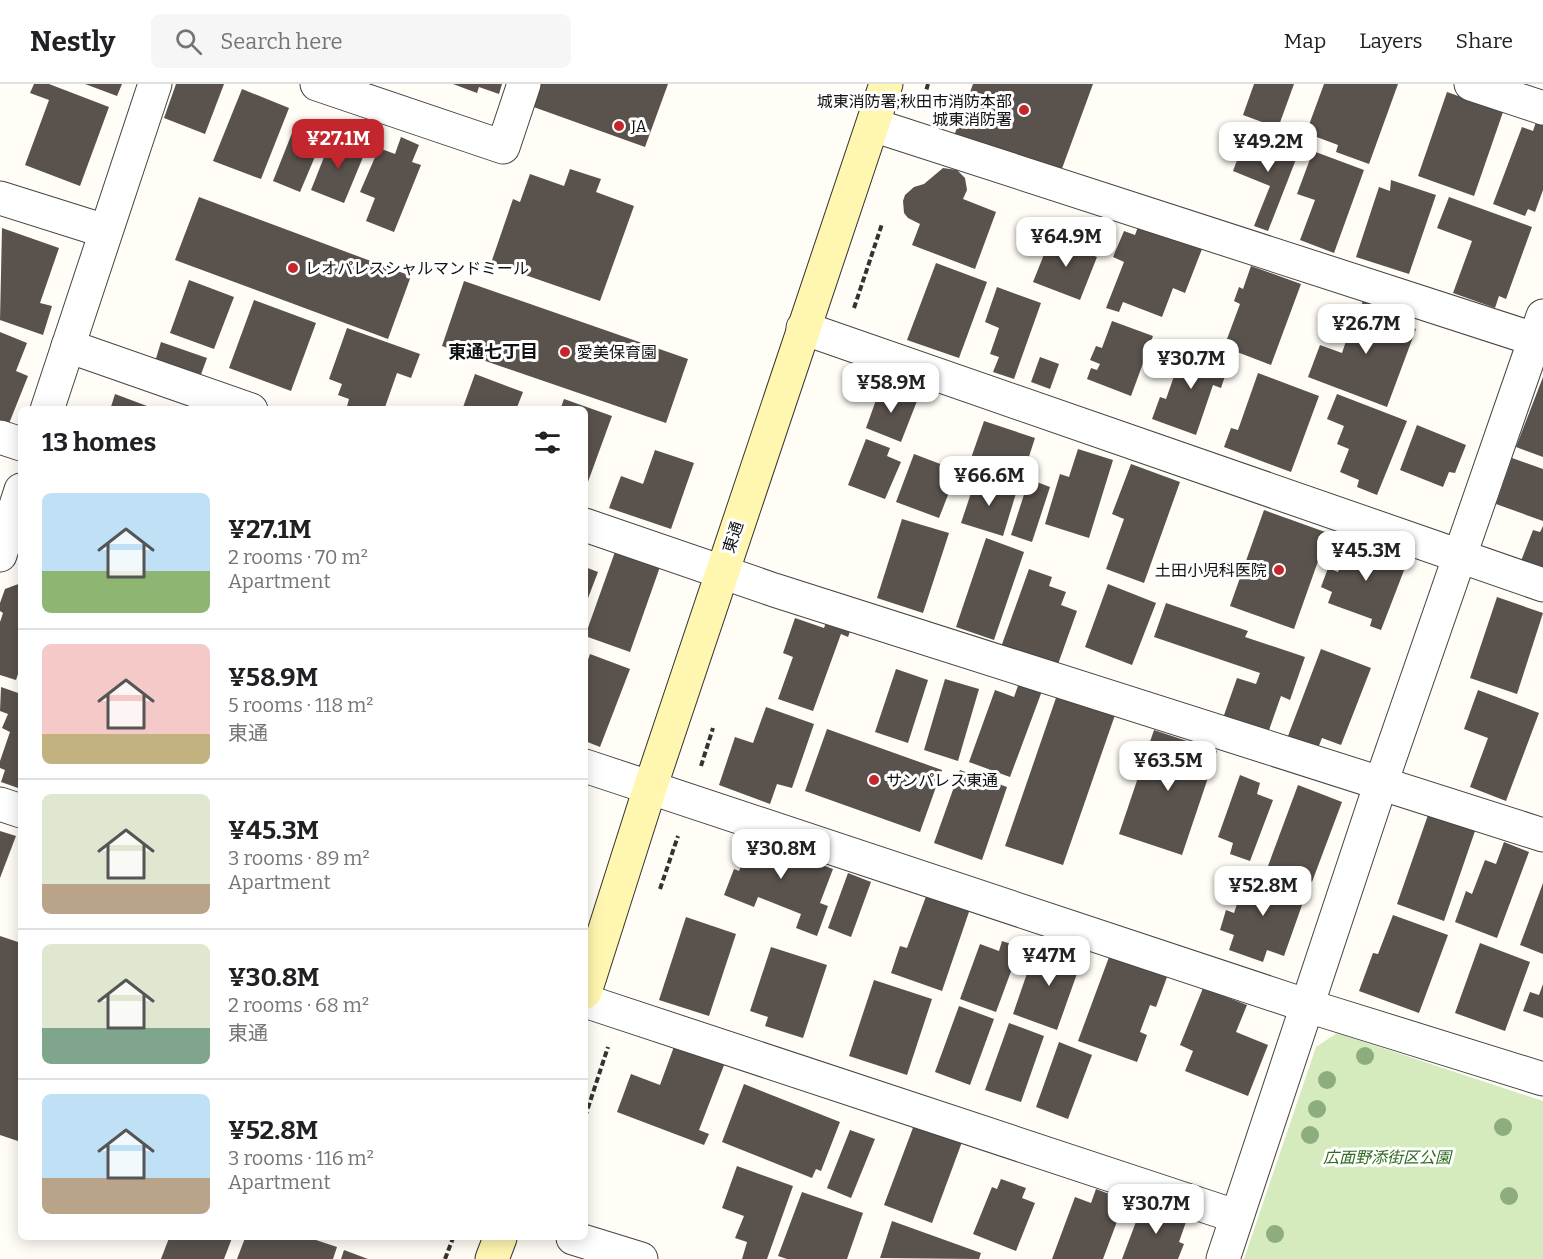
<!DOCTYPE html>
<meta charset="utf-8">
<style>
body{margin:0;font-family:Bitter,"Noto Sans JP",serif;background:#f6f6f6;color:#202124;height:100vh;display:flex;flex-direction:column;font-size:22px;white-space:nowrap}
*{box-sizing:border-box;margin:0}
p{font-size:20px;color:#757577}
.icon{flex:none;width:33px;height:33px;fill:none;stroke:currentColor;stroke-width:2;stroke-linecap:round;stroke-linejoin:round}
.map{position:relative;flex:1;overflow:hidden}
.panel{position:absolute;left:18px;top:322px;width:570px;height:834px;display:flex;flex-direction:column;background:#fff;border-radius:9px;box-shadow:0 3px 15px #0003}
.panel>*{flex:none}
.price{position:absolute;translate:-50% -51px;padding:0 14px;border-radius:12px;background:#fff;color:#222;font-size:20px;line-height:39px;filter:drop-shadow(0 2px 3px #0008)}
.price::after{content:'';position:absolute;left:50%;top:36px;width:18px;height:14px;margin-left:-9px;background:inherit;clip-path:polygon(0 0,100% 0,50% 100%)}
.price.selected{background:#c4262e;color:#fff}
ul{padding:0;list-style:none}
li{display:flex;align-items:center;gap:18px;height:150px;padding:0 24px}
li+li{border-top:2px solid #e0e0e0}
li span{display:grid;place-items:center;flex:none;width:168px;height:120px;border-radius:9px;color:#555}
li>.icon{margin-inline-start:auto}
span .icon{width:72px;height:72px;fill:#fffc;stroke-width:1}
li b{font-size:26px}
h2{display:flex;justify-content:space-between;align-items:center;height:72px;padding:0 24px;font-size:26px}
header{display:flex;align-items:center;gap:36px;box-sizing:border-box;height:84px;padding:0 30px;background:#fff;border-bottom:2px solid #e0e0e0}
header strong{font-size:28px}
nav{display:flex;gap:33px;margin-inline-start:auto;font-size:21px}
.search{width:420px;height:54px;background:#f6f6f6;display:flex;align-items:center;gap:15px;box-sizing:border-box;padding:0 21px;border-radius:9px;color:#757577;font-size:22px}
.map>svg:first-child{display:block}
</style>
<header>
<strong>Nestly</strong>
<div class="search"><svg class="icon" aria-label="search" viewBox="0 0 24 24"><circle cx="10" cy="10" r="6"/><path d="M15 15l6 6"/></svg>Search here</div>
<nav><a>Map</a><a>Layers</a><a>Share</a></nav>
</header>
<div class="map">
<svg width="1543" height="1175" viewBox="0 0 1543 1175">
<rect width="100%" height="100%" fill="#fffdf5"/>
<path fill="#d5ebbd" d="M1337 949 1543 1017V1175H1244L1316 963Z"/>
<g fill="#5a524d">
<path d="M34 0H49L109 23 80 102 25 81 49 16 30 9Z"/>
<path d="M85 0H122L117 12Z"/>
<path d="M176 0H224L205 50 164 34Z"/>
<path d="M453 0H502L499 10 479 3 477 9Z"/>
<path d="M535 0H668L645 63 528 21Z"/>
<path d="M973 0H1093L1060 90 954 52Z"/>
<path d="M1254 0H1294L1278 44 1243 31Z"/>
<path d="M1324 0H1398L1369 80 1336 68 1338 61 1306 49Z"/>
<path d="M242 5 289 24 261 95 213 77Z"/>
<path d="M1447 8 1503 28 1474 112 1418 92Z"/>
<path d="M1536 38 1543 40V106L1535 128 1528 125 1525 132 1493 120 1522 43 1533 47Z"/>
<path d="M294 44 322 56 300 108 273 97Z"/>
<path d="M332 53 366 66 344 119 311 106Z"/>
<path d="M401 53 419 61 412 78 421 81 394 148 366 137 375 114 360 108 379 64 395 70Z"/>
<path d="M1245 55 1269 65 1274 55 1300 65 1268 147 1254 142 1270 102 1233 87Z"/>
<path d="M1313 67 1364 86 1334 169 1300 156 1315 116 1297 110Z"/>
<path d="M943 84 957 86 965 94 967 106 963 115 996 128 975 185 912 161 920 140 908 134 904 129 903 117 905 111 914 103 924 100Z"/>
<path d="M570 85 601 95 596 108 634 122 600 217 491 179 513 115 520 118 530 90 564 102Z"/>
<path d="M1391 96 1436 111 1409 190 1356 173 1379 103 1390 107Z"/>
<path d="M199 113 411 192 388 255 175 176Z"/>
<path d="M1449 113 1532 143 1506 215 1499 212 1495 224 1453 209 1472 157 1437 144Z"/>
<path d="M1139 140 1202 165 1185 209 1173 204 1162 233 1123 218 1119 228 1106 224 1124 178 1113 173 1124 147 1135 151Z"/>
<path d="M2 144 59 164 40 219 52 222 43 251 0 236Z"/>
<path d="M1072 150 1086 156 1082 167 1097 173 1080 216 1033 198 1049 158 1066 164Z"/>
<path d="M936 179 987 198 959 274 907 256Z"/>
<path d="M1251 182 1301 200 1271 281 1224 263 1240 220 1234 217 1239 203 1243 205Z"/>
<path d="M189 196 234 213 214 265 170 249Z"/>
<path d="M464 197 688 275 666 339 442 262Z"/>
<path d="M997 203 1041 219 1014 295 993 288 999 273 990 270 999 244 985 238Z"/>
<path d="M254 216 316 239 291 307 229 284Z"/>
<path d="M1363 217 1397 230 1394 238 1416 245 1387 323 1308 293 1320 261 1342 269 1348 251 1339 248 1345 231 1356 235Z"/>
<path d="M1112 237 1153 252 1131 312 1087 295 1091 284 1097 286 1100 280 1090 276 1096 262 1102 264Z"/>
<path d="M347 244 420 270 411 294 397 289 384 326H346L349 315 338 311 342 300 329 295Z"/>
<path d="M0 248 27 259 16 287 28 292 6 347 0 345Z"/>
<path d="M161 258 207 274 199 296 154 281Z"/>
<path d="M1185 261 1230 277 1221 304 1213 301 1196 351 1152 335 1160 313 1166 315Z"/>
<path d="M1040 273 1059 280 1050 305 1031 298Z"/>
<path d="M1258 289 1319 312 1291 388 1224 363 1231 344 1238 346Z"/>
<path d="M475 290 523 308 516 326H462Z"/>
<path d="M1543 293V373L1516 363Z"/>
<path d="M881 302 917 317 901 358 866 344Z"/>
<path d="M115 310 155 325V326H110Z"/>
<path d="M1337 310 1407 337 1377 411 1357 403 1359 396 1340 388 1349 365 1337 360 1344 342 1327 335Z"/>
<path d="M564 315 612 332 585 406V326H560Z"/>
<path d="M984 337 1035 354 1022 394 970 377Z"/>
<path d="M1417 341 1466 361 1455 389 1449 388 1443 403 1400 386Z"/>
<path d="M866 355 890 364 887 372 901 378 885 415 848 401Z"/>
<path d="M1078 365 1113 376 1089 454 1045 440 1060 390 1069 393Z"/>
<path d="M655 366 694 379 671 445 609 424 621 392 643 400Z"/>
<path d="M914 370 943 381 941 387 955 393 939 434 896 418Z"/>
<path d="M1512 374 1543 385V437L1496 420Z"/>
<path d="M1131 380 1180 398 1144 499 1106 485 1124 435 1112 430Z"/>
<path d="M976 394 1017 406 1003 452 961 439Z"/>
<path d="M1029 395 1050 403 1032 458 1011 451Z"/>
<path d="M1264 426 1328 449 1294 545 1230 522Z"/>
<path d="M902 435 949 449 923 529 877 514Z"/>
<path d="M1543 442V493L1521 477 1533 446 1540 448Z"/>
<path d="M986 454 1024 468 994 556 956 543Z"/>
<path d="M1350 455 1408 476 1381 546 1370 542 1372 535 1328 519 1332 508 1321 503 1328 484 1338 488Z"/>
<path d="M616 465 661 480 630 568 585 552Z"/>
<path d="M585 483 598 488 585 522Z"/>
<path d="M1029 485 1052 493 1049 502 1066 508 1061 521 1077 527 1057 583 1001 563Z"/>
<path d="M21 499V581L16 596 0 591V538L3 529 0 527V519L5 505Z"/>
<path d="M1108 500 1156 519 1132 581 1085 563Z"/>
<path d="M1497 513 1543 529 1517 610 1470 594Z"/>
<path d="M1166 519 1248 547 1245 553 1305 573 1290 616 1281 612 1268 649 1223 634 1237 594 1256 600 1260 589 1154 553Z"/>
<path d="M828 533 852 542 848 553 841 550 813 627 778 615 793 573 783 569 795 534 824 544Z"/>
<path d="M1321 565 1371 584 1341 661 1322 654 1318 664 1288 652Z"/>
<path d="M590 570 630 585 600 663 585 657V584Z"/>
<path d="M896 585 928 596 908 659 875 648Z"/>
<path d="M945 595 979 605 958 677 924 666Z"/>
<path d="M1019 599 1042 607 1010 693 969 678 995 606 1014 613Z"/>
<path d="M1 603 21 610V705L1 698 5 686 0 684V677L10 648 2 644 8 630 0 627Z"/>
<path d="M1478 606 1539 629 1506 717 1470 703 1488 654 1464 645Z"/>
<path d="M1057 611 1115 631 1063 781 1005 762Z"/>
<path d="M766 623 814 640 792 704 777 700 770 720 719 701 735 653 753 659Z"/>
<path d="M827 645 942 686 920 748 805 707Z"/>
<path d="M1154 646 1217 667 1182 771 1119 750Z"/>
<path d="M960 686 1007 703 982 776 934 759Z"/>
<path d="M1240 691 1260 699 1257 710 1273 716 1250 777 1230 770 1233 759 1218 753Z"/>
<path d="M1298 701 1342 718 1312 798 1268 782Z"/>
<path d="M1428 731 1475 747 1444 837 1397 820Z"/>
<path d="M748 745 808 768 806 775 833 785 820 819 828 822 817 852 796 844 801 830 758 813 754 823 724 811 734 785 739 787 747 767 741 765Z"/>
<path d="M0 747 16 752 0 794Z"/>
<path d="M1504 758 1529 768 1497 854 1455 838 1466 807 1472 810 1485 776 1496 780Z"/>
<path d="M1248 787 1307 807 1284 872 1267 866 1263 878 1229 866 1234 851 1220 846 1226 826 1234 829Z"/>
<path d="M848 789 871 798 851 853 828 844Z"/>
<path d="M1543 799V870L1520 861Z"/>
<path d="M928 807 971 822 942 907 891 889 900 862 907 864Z"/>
<path d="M1393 831 1448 851 1419 929 1359 907 1373 869 1378 870Z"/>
<path d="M686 833 736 850 709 932 659 916Z"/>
<path d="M0 852 21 859V1058L0 1051Z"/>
<path d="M1002 857 1020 863 996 928 960 915 980 860 999 867Z"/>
<path d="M1063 859 1085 867 1057 946 1013 930 1033 872 1055 880Z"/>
<path d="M1480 859 1530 878 1505 947 1455 929Z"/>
<path d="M771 863 827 881 803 954 765 942 768 933 750 927Z"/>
<path d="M1109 873 1167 893 1156 923 1150 921 1140 948 1147 951 1137 978 1078 957Z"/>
<path d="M874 896 932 915 907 991 849 972Z"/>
<path d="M1543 900V934L1523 927 1530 908 1539 911Z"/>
<path d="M1203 904 1247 921 1236 948 1268 961 1248 1012 1185 987 1193 967 1180 961Z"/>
<path d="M959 922 994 935 970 1001 935 988Z"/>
<path d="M1009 939 1044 952 1021 1018 985 1006Z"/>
<path d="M676 957 726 976 699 1046 709 1050 704 1061 617 1028 631 990 660 1001Z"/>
<path d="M1059 958 1092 971 1068 1035 1036 1023Z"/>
<path d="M744 1000 840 1038 821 1087 816 1085 812 1094 722 1058Z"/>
<path d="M914 1041 962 1058 932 1139 884 1121Z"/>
<path d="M850 1046 875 1055 851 1114 827 1104Z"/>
<path d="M737 1082 793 1102 767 1175H742L747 1158 735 1154 744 1132 722 1124Z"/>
<path d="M1001 1095 1026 1104 1022 1114 1035 1119 1016 1167 973 1150 992 1103 997 1105Z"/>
<path d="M1096 1105 1125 1116 1103 1175H1052L1075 1113 1091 1119Z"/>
<path d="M802 1108 863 1129 847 1175H787L778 1172Z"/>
<path d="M1143 1119 1187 1135 1179 1158 1184 1160 1178 1175H1122Z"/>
<path d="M892 1137 981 1169 979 1175 880 1174Z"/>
<path d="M169 1154H232L224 1175H161Z"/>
<path d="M245 1154H310L337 1163 333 1175H237Z"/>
<path d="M344 1166 368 1175H341Z"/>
</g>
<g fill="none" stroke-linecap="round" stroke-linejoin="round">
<g stroke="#444" stroke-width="35">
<g id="street">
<path d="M317 0 503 63 524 0"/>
<path d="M1471 0 1543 24"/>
<path d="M873 41 1543 258"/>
<path d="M0 114 105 147"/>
<path d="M803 244 1543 501"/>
<path d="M68 262 251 326"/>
<path d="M47 326 155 0"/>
<path d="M0 353 21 360"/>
<path d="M585 441 774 506 1543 751"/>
<path d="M0 471 21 406"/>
<path d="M585 682 1308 922 1543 995"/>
<path d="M0 720 21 727"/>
<path d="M585 917 1235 1132"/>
<path d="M573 1154 641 1175"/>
<path d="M1223 1175 1381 699 1543 232"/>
</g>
</g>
<g stroke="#333" stroke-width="35">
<g id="secondary">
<path d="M585 908 650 704 886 0"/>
<path d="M492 1175 500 1154"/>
</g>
</g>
<g stroke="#333" stroke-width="4" stroke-dasharray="6 3" stroke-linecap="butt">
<path d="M924 14 928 0"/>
<path d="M854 224 882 140"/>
<path d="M701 682 713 644"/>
<path d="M660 805 678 752"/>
<path d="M585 1033 608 963"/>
<path d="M445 1175 453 1154"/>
</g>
<use href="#street" stroke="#fff" stroke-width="33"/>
<use href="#secondary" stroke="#fff6b0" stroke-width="33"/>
</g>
<g fill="#8dad7f">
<circle cx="1365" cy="972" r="9"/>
<circle cx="1327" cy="996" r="9"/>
<circle cx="1317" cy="1025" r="9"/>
<circle cx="1503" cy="1043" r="9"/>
<circle cx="1310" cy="1051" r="9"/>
<circle cx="1509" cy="1112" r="9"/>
<circle cx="1275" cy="1150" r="9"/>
</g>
<g fill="#c4262e" stroke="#fff" stroke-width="2">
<circle cx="1024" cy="26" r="6"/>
<circle cx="619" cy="42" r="6"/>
<circle cx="293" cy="184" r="6"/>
<circle cx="565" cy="268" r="6"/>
<circle cx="1279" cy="486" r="6"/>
<circle cx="874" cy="696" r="6"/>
</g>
<g text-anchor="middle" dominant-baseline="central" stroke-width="6" stroke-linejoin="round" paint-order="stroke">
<g font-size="16" fill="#111" stroke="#fff" text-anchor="start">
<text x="1012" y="17" text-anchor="end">城東消防署;秋田市消防本部<tspan x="1012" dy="18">城東消防署</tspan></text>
<text x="631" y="42">JA</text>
<text x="305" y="184">レオパレスシャルマンドミール</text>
<text x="577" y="268">愛美保育園</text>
<text x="1267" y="486" text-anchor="end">土田小児科医院</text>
<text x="886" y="696">サンパレス東通</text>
</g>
<g font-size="16" fill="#111" stroke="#fff">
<text transform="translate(733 453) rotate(-72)">東通</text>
</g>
<g font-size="16" font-style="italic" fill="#2f6b1f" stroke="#fff">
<text x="1387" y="1073">広面野添街区公園</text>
</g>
<g font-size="18" font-weight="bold" fill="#111" stroke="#fff">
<text x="493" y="268">東通七丁目</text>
</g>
</g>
</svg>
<b class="price selected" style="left:338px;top:86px">¥27.1M</b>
<b class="price" style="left:1268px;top:89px">¥49.2M</b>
<b class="price" style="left:1066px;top:184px">¥64.9M</b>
<b class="price" style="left:1366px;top:271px">¥26.7M</b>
<b class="price" style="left:1191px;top:306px">¥30.7M</b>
<b class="price" style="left:891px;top:330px">¥58.9M</b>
<b class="price" style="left:989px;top:423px">¥66.6M</b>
<b class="price" style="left:1366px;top:498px">¥45.3M</b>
<b class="price" style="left:1168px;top:708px">¥63.5M</b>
<b class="price" style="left:781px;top:796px">¥30.8M</b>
<b class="price" style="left:1263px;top:833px">¥52.8M</b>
<b class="price" style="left:1049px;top:903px">¥47M</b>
<b class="price" style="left:1156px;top:1151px">¥30.7M</b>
<section class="panel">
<h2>13 homes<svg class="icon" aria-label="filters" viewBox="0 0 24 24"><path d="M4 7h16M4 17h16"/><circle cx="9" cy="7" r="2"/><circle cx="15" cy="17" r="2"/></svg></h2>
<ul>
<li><span style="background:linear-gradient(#bfe0f5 65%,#8fb573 0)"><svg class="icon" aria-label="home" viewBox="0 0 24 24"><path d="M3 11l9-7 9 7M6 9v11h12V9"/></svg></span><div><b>¥27.1M</b><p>2 rooms · 70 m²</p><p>Apartment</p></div></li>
<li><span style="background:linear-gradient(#f6c9c9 75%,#c2b280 0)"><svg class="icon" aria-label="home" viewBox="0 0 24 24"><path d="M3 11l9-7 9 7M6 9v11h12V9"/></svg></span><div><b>¥58.9M</b><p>5 rooms · 118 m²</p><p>東通</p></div></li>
<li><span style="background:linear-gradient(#dfe7d0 75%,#b9a48a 0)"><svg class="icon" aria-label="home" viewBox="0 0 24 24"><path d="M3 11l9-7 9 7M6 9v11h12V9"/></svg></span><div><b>¥45.3M</b><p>3 rooms · 89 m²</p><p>Apartment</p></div></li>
<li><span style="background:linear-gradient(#dfe7d0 70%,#7fa58c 0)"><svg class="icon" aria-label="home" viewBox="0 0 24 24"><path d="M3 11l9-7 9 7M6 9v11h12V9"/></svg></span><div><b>¥30.8M</b><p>2 rooms · 68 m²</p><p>東通</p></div></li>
<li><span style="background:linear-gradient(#bfe0f5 70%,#b9a48a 0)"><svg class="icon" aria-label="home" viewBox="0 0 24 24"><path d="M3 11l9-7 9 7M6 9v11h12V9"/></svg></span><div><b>¥52.8M</b><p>3 rooms · 116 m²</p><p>Apartment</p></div></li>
</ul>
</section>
</div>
